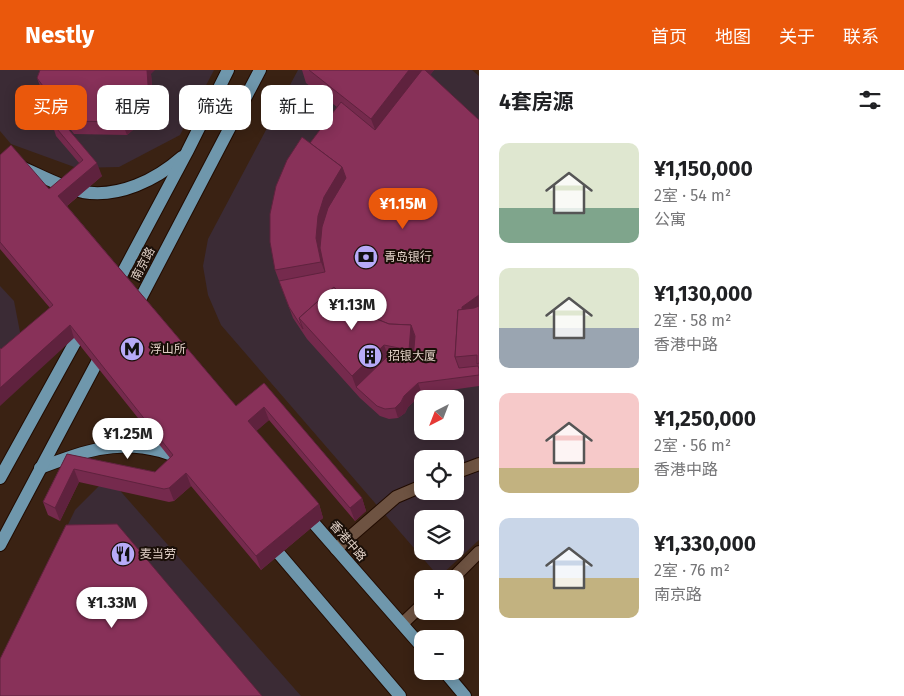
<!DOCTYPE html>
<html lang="zh">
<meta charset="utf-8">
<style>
body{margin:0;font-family:"Fira Sans","Noto Sans SC",sans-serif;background:#f2f2f2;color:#202124;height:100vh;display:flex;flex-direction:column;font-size:19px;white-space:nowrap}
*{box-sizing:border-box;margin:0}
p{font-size:16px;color:#757577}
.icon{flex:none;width:28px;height:28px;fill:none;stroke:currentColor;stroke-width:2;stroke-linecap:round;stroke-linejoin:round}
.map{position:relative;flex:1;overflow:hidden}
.details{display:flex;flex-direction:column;background:#fff;width:425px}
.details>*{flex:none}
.banner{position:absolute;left:15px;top:15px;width:389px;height:45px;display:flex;gap:10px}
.needle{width:32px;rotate:222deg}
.buttons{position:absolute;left:414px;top:320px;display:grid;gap:10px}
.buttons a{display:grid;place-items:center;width:50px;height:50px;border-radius:10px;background:#fff;box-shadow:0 2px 12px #0003;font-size:25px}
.price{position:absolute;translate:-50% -42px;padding:0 11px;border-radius:18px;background:#fff;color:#222;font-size:16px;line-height:32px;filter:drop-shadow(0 1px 2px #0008)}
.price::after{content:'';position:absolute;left:50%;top:30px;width:15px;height:11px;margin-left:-8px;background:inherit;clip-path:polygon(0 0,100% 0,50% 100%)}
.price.active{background:#ea580c;color:#fff}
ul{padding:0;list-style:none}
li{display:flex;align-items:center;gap:15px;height:125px;padding:0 20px}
li span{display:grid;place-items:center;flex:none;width:140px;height:100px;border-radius:10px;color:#555}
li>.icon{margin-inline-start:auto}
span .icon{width:60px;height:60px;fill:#fffc;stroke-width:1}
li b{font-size:21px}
h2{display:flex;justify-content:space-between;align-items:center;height:60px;padding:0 20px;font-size:21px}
.chip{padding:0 18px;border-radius:10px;background:#fff;box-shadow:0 2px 12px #0003;font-size:18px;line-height:45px}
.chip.active{background:#ea580c;color:#fff}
header{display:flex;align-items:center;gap:30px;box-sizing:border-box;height:70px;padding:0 25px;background:#ea580c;color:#fff}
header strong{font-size:24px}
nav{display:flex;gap:28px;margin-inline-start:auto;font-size:18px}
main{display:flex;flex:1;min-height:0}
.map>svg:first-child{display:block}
</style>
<header>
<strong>Nestly</strong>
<nav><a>首页</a><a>地图</a><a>关于</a><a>联系</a></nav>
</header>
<main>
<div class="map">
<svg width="479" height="626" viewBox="0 0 479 626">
<rect width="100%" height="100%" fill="#3a2213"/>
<g fill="#3b2b35" fill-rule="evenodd">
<path d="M0 0H214L180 65 119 97 77 98 11 74 0 61Z"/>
<path d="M298 0H472L479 6V470L439 507 221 255 208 225 203 196 208 169ZM422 329H455V361H422ZM422 389H455V421H422ZM422 449H455V481H422Z"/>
<path d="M0 216 14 231 25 288 0 334Z"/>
<path d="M108 407 301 626H0V595L75 440Z"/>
</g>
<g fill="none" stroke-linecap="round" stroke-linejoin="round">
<g stroke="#210b00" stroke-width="14">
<g id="minor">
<path d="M455 403 479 394"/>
<path d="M336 479 396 427 422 416"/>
<path d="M452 509 479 482"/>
<path d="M402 554 422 535"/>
</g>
</g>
<g stroke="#210b00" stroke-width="14">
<g id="major">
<path d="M19 96C40 105 61 117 83 122 119 128 156 110 182 87"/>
<path d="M115 217 187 82 228 0"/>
<path d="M135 239 260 0"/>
<path d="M40 398C81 382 116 369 160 381 168 384 176 385 182 389"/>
<path d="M0 408 84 256"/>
<path d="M304 442 422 577"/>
<path d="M269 472 400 626"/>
<path d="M0 475 103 281"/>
<path d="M444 601 465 626"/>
</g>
</g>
<use href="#minor" stroke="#6e5342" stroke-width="12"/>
<use href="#major" stroke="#6f97ac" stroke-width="12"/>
</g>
<g fill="#752a4d">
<path d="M302 0H434L430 5 479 50V316L422 324 408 337 405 343 398 348 389 349 380 346 360 328 307 269 293 248 275 200 310 73 337 37 306 13Z"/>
<path d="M151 4 154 42 127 65 74 64 42 21 37 8Z"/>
<path d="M52 53 102 106 67 136 236 336 264 313 362 428 366 441 355 451 269 350 256 361 319 434 323 448 261 500 191 416 174 431 169 432 79 412 60 451 48 445 43 432 67 384 155 402 170 388 74 268 1 279 50 238 0 179V85L49 119 80 94 56 66Z"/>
</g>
<g fill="#5f223e">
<path d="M147 0H155L151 4 154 42 127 65 122 52Z"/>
<path d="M409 0H434L379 70 371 49Z"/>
<path d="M97 93 102 106 63 139 58 126Z"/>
<path d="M342 97 350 119 329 213 321 192 316 168 318 146 324 127Z"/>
<path d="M479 225V238L464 286 462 237Z"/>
<path d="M70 255 74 268 0 336V318Z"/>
<path d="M411 255 418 276 417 301 409 280Z"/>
<path d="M384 275 392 296 356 317 352 306Z"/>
<path d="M418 313 422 324 408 337 405 343 398 348 395 338 404 326Z"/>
<path d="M264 337 269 350 253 364 248 351Z"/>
<path d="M74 399 79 412 60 451 55 438Z"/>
<path d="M186 403 191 416 174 431 169 418Z"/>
<path d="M362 428 366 441 355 451 350 438Z"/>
<path d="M319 434 323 448 261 500 256 486Z"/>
</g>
<g fill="#883159" stroke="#5f223e">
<path d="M40 0H147L149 29 122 52 69 51 37 8Z"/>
<path d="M309 0H409L371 49Z"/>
<path d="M422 0H425L479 50V225L462 237V240H458L455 287 459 298 478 296 479 299V305L418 313 404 326 401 332 395 338 385 339 377 336 356 317 388 286 413 290 415 266 411 255 389 254 359 242 345 230 334 217 299 248 303 259 289 237 279 211 325 202 320 178 322 157 328 138 346 108 342 97 310 73 341 32 375 60Z"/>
<path d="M58 47 97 93 58 126 236 336 264 313 362 428 350 438 264 337 248 351 319 434 256 486 186 403 169 418 164 419 74 399 55 438 43 432 67 384 155 402 173 385 70 255 0 318V278L1 279 53 235 0 172V85L11 75 49 119 83 90 52 53Z"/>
<path d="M302 67 342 97 324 127 318 146 316 168 321 192 275 200 270 172V144L276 116 287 90Z"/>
<path d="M334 217 345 230 359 242 389 254 411 255 409 280 384 275 352 306 299 248Z"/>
<path d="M479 236V293L477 294V285L455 287 458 240 474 238Z"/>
<path d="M117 454 262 626H0V589L66 455Z"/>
</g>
<defs>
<g id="bank-disc" transform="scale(1.25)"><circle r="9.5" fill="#b7abf8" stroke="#1a0f08"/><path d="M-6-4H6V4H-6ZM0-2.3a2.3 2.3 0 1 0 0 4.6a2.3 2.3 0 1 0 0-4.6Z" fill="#111"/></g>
<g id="metro-disc" transform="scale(1.25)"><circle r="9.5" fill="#b7abf8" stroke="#1a0f08"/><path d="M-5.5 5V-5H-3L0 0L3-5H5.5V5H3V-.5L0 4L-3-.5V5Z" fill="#111"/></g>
<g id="building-disc" transform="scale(1.25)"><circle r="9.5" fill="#b7abf8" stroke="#1a0f08"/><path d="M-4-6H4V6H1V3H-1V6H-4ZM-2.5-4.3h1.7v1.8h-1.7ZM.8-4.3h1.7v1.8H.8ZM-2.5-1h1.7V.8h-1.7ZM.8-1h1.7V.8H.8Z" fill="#111"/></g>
<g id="restaurant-disc" transform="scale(1.25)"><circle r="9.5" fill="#b7abf8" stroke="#1a0f08"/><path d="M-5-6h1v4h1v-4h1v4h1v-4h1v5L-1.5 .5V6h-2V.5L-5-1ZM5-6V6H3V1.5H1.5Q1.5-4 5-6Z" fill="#111"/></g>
</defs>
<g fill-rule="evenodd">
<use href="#bank-disc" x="366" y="187"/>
<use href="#metro-disc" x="132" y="279"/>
<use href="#building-disc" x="370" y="286"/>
<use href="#restaurant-disc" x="123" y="484"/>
</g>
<g text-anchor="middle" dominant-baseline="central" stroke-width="4" stroke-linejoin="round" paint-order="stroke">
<g font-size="12" fill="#e1d1c7" stroke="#1a0f08" text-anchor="start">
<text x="384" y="187">青岛银行</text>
<text x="150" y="279">浮山所</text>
<text x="388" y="286">招银大厦</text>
<text x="140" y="484">麦当劳</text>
</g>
<g font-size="12" fill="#e1d1c7" stroke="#1a0f08">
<text transform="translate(143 194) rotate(-62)">南京路</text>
<text transform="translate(348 471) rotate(49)">香港中路</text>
</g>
</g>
</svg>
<div class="buttons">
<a><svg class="needle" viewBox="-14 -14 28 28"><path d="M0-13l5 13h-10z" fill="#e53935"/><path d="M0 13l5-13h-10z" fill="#757577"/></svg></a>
<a><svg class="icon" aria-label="locate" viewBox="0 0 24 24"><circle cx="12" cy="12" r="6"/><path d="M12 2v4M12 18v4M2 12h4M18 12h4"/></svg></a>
<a><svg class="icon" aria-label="layers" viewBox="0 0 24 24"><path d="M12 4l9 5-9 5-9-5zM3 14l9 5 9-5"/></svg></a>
<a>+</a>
<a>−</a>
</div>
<b class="price active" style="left:403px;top:160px">¥1.15M</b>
<b class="price" style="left:352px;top:261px">¥1.13M</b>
<b class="price" style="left:128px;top:390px">¥1.25M</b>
<b class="price" style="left:112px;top:559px">¥1.33M</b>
<div class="banner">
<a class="chip active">买房</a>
<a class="chip">租房</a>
<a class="chip">筛选</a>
<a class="chip">新上</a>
</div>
</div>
<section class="details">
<h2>4套房源<svg class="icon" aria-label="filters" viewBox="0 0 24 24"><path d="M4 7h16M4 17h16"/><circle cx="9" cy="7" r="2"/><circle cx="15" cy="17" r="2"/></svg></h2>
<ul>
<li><span style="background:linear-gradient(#dfe7d0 65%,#7fa58c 0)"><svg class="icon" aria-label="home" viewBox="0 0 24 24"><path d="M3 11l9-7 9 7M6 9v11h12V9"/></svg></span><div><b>¥1,150,000</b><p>2室 · 54 m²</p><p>公寓</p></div></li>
<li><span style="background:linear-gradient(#dfe7d0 60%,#9aa5b1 0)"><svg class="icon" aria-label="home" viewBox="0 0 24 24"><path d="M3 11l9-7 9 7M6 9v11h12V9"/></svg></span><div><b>¥1,130,000</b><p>2室 · 58 m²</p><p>香港中路</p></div></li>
<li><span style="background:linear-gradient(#f6c9c9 75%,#c2b280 0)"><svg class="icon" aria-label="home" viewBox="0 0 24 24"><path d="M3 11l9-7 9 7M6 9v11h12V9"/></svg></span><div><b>¥1,250,000</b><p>2室 · 56 m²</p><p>香港中路</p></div></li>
<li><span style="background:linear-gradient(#c9d6e8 60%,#c2b280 0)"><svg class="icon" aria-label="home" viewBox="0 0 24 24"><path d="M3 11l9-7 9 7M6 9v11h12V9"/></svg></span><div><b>¥1,330,000</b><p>2室 · 76 m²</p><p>南京路</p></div></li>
</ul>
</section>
</main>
